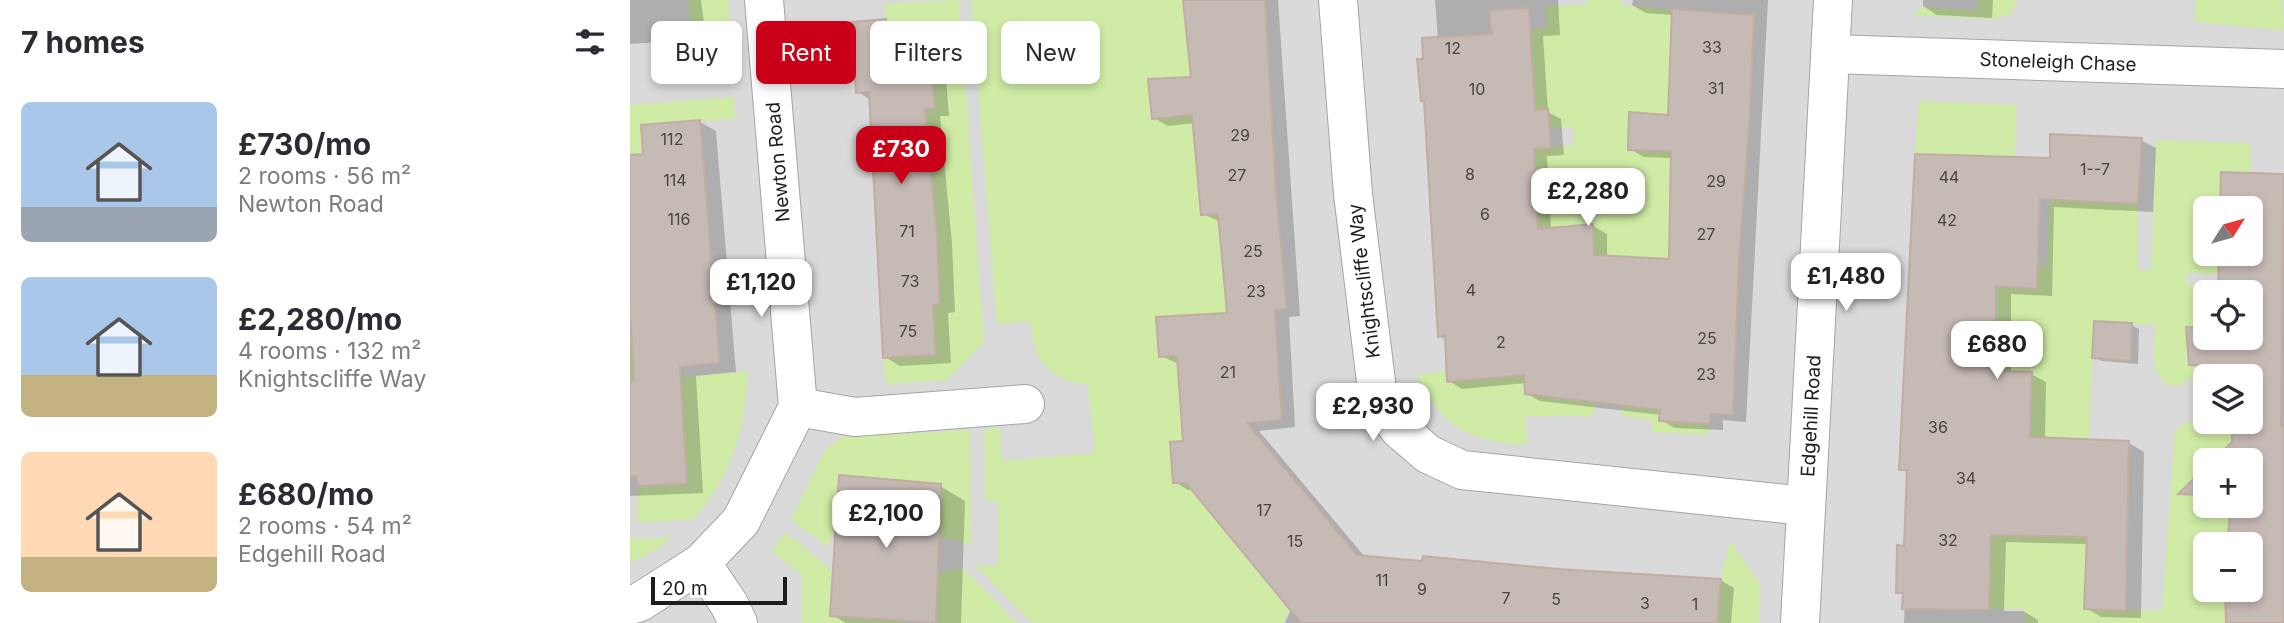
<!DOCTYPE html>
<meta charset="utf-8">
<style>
body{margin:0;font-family:Inter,sans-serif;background:#f7f7f7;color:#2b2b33;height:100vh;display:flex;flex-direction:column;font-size:26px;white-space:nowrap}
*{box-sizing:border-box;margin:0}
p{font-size:23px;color:#7c7c81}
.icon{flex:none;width:38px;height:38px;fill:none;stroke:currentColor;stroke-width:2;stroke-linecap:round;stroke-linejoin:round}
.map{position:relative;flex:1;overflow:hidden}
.panel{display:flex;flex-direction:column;background:#fff;width:630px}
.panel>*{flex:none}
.hud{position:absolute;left:21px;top:21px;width:665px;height:63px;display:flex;gap:14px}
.needle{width:46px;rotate:53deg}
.fabs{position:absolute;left:1563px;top:196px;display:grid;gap:14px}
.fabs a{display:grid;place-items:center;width:70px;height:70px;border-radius:10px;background:#fff;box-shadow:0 4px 10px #0003;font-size:35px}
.scale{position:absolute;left:21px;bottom:18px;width:136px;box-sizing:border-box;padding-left:7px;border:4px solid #1d1d1d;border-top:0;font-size:19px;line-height:24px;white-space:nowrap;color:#1d1d1d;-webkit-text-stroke:5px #fff;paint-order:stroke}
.price{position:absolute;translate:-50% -60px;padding:0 16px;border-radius:14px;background:#fff;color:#222;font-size:23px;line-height:46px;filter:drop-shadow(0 2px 4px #0008)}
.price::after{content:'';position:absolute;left:50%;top:42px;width:21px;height:16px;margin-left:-10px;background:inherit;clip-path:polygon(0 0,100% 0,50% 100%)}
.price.current{background:#c90017;color:#fff}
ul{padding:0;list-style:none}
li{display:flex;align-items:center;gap:21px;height:175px;padding:0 21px}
li span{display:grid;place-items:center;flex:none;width:196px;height:140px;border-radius:10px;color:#555}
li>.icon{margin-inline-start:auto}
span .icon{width:84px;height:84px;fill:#fffc;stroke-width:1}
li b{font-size:30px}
h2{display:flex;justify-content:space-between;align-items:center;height:84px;padding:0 21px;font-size:30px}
.chip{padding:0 24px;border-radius:10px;background:#fff;box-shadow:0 4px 10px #0003;font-size:24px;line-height:63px}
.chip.current{background:#c90017;color:#fff}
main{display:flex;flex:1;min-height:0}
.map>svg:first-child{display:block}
</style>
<main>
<section class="panel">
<h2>7 homes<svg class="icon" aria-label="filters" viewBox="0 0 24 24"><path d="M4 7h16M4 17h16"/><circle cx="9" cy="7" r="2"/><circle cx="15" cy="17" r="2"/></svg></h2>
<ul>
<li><span style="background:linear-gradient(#a9c7e8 75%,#9aa5b1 0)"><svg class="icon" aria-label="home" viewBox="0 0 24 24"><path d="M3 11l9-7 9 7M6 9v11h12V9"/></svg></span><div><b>£730/mo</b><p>2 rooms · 56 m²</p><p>Newton Road</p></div></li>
<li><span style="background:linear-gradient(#a9c7e8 70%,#c2b280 0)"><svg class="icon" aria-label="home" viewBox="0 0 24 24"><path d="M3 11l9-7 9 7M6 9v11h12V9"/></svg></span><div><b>£2,280/mo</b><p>4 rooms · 132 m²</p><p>Knightscliffe Way</p></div></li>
<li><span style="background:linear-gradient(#ffd9b3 75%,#c2b280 0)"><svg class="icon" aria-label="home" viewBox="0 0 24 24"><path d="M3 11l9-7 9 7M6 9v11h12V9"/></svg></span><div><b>£680/mo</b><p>2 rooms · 54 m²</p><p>Edgehill Road</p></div></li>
</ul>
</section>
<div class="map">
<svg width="1654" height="623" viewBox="0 0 1654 623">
<rect width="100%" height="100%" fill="#efe9e2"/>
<path fill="#dbdada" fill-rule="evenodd" d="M0 0H1654V623H0ZM1575 208H1620V254H1575ZM1575 292H1620V338H1575ZM1575 376H1620V422H1575ZM1575 460H1620V506H1575ZM1575 544H1620V590H1575Z"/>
<g fill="#cfeba5">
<path d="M59 0H98L105 77 64 81Z"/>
<path d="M329 0 354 342 317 380 256 384 253 358 306 355 303 305 310 304 295 109 305 108 299 43 258 46 254 4Z"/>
<path d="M341 0H553L556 27 585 24 588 75 518 80 523 119 577 114 567 158 571 215 591 214 600 314 526 317 529 357 547 356 550 395 568 394 571 441 540 442 543 483 570 482 586 521 645 593 685 558 653 623H402L345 565 368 566V502L355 500 354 430 370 427 372 461 465 453 458 385C415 377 405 363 400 321L367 324Z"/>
<path d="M957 0H991V5L1048 10C1037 47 1043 77 1050 115L998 112V150L1058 153 1040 208 1039 259 964 255 1080 424 1077 435 1022 432V420L991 416V360L968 359V403L961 416H896L897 445C836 441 815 429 786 375L817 371 964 243 963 225 908 229 896 150 944 145 943 127 919 128 905 110 902 69 854 73 853 34 917 28 916 7 957 4Z"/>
<path d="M1348 0H1386L1382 14 1364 19 1284 15 1291 7 1347 11Z"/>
<path d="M1566 0H1652L1654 30 1565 22Z"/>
<path d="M104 97 105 119 11 125 13 154 0 155V105Z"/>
<path d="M1289 101 1386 105 1385 158 1355 200 1356 156 1285 154Z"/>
<path d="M1526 140 1620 143 1621 173 1591 172 1590 208H1575V254H1589L1588 274 1557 273V285H1591L1590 292H1575V338H1590L1588 376 1555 380 1554 386 1536 385C1519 367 1524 348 1526 325L1463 322 1454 609 1532 611 1545 431 1556 422 1602 424V460H1575L1567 487 1575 495V506H1601L1597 544H1575V590H1595L1596 623H1394V609H1359L1360 581 1340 561H1361V535L1401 408V372L1353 370 1347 315 1366 316V293L1355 286 1407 288V266H1417L1419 200 1508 204V270H1521Z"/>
<path d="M0 287 51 377 118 371C113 432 105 471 64 519L7 523 8 486 57 483 50 377 0 382Z"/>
<path d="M340 430 341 544 310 537V484L210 475 205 528 197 546 161 520 195 450 213 437Z"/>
<path d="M155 532 202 570 201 616 279 623H172V575L142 551Z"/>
<path d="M43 537 27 549 0 563V539Z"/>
<path d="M1100 541 1130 584 1129 623H1087L1091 578Z"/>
<path d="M334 569 387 623H306L308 579 312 571Z"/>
</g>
<g fill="#0003">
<path d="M0 0H71L76 39 0 44Z"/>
<path d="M555 0H648L670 316 659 317 665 427 629 431 735 557 1090 580 1104 588 1101 623H655L661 609 565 490H558L545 482 555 443 549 364 531 356 599 315 591 222 573 214 564 123 538 126 524 118 562 79Z"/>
<path d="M805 0H928L930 35 913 36 918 112 931 119 934 155 917 156 921 230 963 226 977 234V257L1041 261 1042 158 1014 157 1000 149 1039 116 1043 15 1016 13 1002 5 1003 0H1138L1116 422 1093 420V430L1045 428 1031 420V415L910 401 896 393V383L832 389 819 381 817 340 809 336 795 61 808 38Z"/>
<path d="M1293 0H1363L1362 18 1307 15 1293 6Z"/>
<path d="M255 21 271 30 272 46 299 44 314 53 319 116H310L322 244 325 312 318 313 321 363 270 366 255 357 241 100 228 92Z"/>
<path d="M70 122 86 131 106 372 66 376 73 493 0 496V157L15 156Z"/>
<path d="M1511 140 1526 148 1523 212 1424 207 1422 296 1381 294V373L1401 374 1416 382 1415 439 1499 443 1514 452 1511 618 1471 617 1456 608 1458 544 1376 542 1374 611H1393L1408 620V623H1274L1275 596 1268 592 1276 548 1279 473 1271 469 1421 160Z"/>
<path d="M1593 174 1654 176V623H1598L1596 590H1620V544H1598L1602 506H1620V460H1603L1604 422H1620V376L1580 375 1561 364 1575 330V338H1620V292H1589L1591 254H1620V208H1592Z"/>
<path d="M1501 325 1509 329 1508 364 1472 361 1464 357Z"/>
<path d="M310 486 335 501 331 623H216L202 615Z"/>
</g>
<g fill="#c6bab5" stroke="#c1ada4" stroke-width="2">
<path d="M553 0H635L646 191 657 309 645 310 652 420 617 423 727 555 792 561 793 556 928 569 1091 579 1087 623H671L556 483H543L540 442 553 441 547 356 529 357 526 317 597 313 588 214 571 215 562 115 522 119 518 79 561 77Z"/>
<path d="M899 8 905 110 918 109 921 148 904 149 908 229 963 224 964 255 1039 259 1041 151 998 150 999 112 1038 115 1042 9 1124 15 1120 114 1109 260 1103 415 1080 414V424L1029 421 1030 410 895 394 894 375 817 382 815 335 808 337 794 101H791L787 59H793L792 38 862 34 859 10Z"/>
<path d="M256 19 258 46 299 42 305 108 295 109 307 234 310 304 303 305 306 355 253 358 239 92 226 93 221 22Z"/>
<path d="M70 120 90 363 50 367 57 484 8 486 6 476H0V382L4 381 0 310V155L13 154 11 125Z"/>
<path d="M1420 134 1512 138 1508 204 1410 199 1407 289 1366 286V371L1402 372 1400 437 1499 441 1496 611 1454 609 1457 537 1361 535 1359 610 1272 609 1273 593H1266L1267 545 1274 546 1277 470H1269L1285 154 1420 158Z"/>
<path d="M1591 172 1654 174 1651 426H1654V623H1596L1595 590H1620V544H1597L1601 506H1620V460H1583L1602 442V422H1620V376H1588L1589 367 1559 365 1556 327 1575 328V338H1620V292H1588L1589 254H1620V208H1590Z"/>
<path d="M1464 321 1502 323 1501 361 1462 358Z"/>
<path d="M1575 468V495L1548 494Z"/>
<path d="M209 475 311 484 306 623 200 616Z"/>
</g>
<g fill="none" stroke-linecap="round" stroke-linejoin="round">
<g stroke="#a4a4a4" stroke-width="40">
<g id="minor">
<path d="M708 0 723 194 748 398 769 429 798 454 832 470 1176 506"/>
<path d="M1201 54 1654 69"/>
<path d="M168 407 225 417 395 404"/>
<path d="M71 563 99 604 108 623"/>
<path d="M0 605 10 602 71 563 111 521 168 407 134 0"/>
<path d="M1170 623 1203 0"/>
</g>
</g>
<use href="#minor" stroke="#fff" stroke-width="38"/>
</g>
<g text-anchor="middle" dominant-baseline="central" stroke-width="7" stroke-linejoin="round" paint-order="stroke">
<g font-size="16" fill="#474443">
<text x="1082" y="47">33</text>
<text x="823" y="48">12</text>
<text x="1086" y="88">31</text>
<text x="847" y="89">10</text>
<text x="610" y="135">29</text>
<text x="42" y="139">112</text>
<text x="1465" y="169">1--7</text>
<text x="840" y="174">8</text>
<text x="607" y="175">27</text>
<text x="1319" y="177">44</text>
<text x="45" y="180">114</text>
<text x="1086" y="181">29</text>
<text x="855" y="214">6</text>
<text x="49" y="219">116</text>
<text x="1317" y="220">42</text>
<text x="277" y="231">71</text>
<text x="1076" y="234">27</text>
<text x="623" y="251">25</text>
<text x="280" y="281">73</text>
<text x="841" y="290">4</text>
<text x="626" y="291">23</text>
<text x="278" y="331">75</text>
<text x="1077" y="338">25</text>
<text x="871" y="342">2</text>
<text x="598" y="372">21</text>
<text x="1076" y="374">23</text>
<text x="1308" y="427">36</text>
<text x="1336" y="478">34</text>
<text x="634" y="510">17</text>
<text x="1318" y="540">32</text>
<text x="665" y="541">15</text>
<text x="752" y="580">11</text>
<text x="792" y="589">9</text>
<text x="876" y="598">7</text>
<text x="926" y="599">5</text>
<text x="1015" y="603">3</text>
<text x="1065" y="604">1</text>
</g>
<g font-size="19" fill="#1d1d1d" stroke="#fff">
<text transform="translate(1428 62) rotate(2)">Stoneleigh Chase</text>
<text transform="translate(148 162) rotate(-95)">Newton Road</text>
<text transform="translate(734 281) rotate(-97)">Knightscliffe Way</text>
<text transform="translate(1181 416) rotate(-87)">Edgehill Road</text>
</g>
</g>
</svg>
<div class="fabs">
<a><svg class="needle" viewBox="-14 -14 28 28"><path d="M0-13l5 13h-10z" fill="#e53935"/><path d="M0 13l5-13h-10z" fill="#7c7c81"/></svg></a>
<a><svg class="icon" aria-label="locate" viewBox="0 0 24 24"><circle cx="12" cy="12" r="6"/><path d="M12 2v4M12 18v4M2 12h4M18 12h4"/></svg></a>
<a><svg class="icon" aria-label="layers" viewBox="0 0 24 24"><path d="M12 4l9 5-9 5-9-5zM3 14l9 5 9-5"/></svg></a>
<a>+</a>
<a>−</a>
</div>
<div class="scale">20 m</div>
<b class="price current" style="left:271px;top:186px">£730</b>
<b class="price" style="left:958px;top:228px">£2,280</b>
<b class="price" style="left:1216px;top:313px">£1,480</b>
<b class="price" style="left:131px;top:319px">£1,120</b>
<b class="price" style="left:1367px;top:381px">£680</b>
<b class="price" style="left:743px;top:443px">£2,930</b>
<b class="price" style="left:256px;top:550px">£2,100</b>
<div class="hud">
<a class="chip">Buy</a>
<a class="chip current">Rent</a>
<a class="chip">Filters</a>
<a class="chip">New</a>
</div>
</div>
</main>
